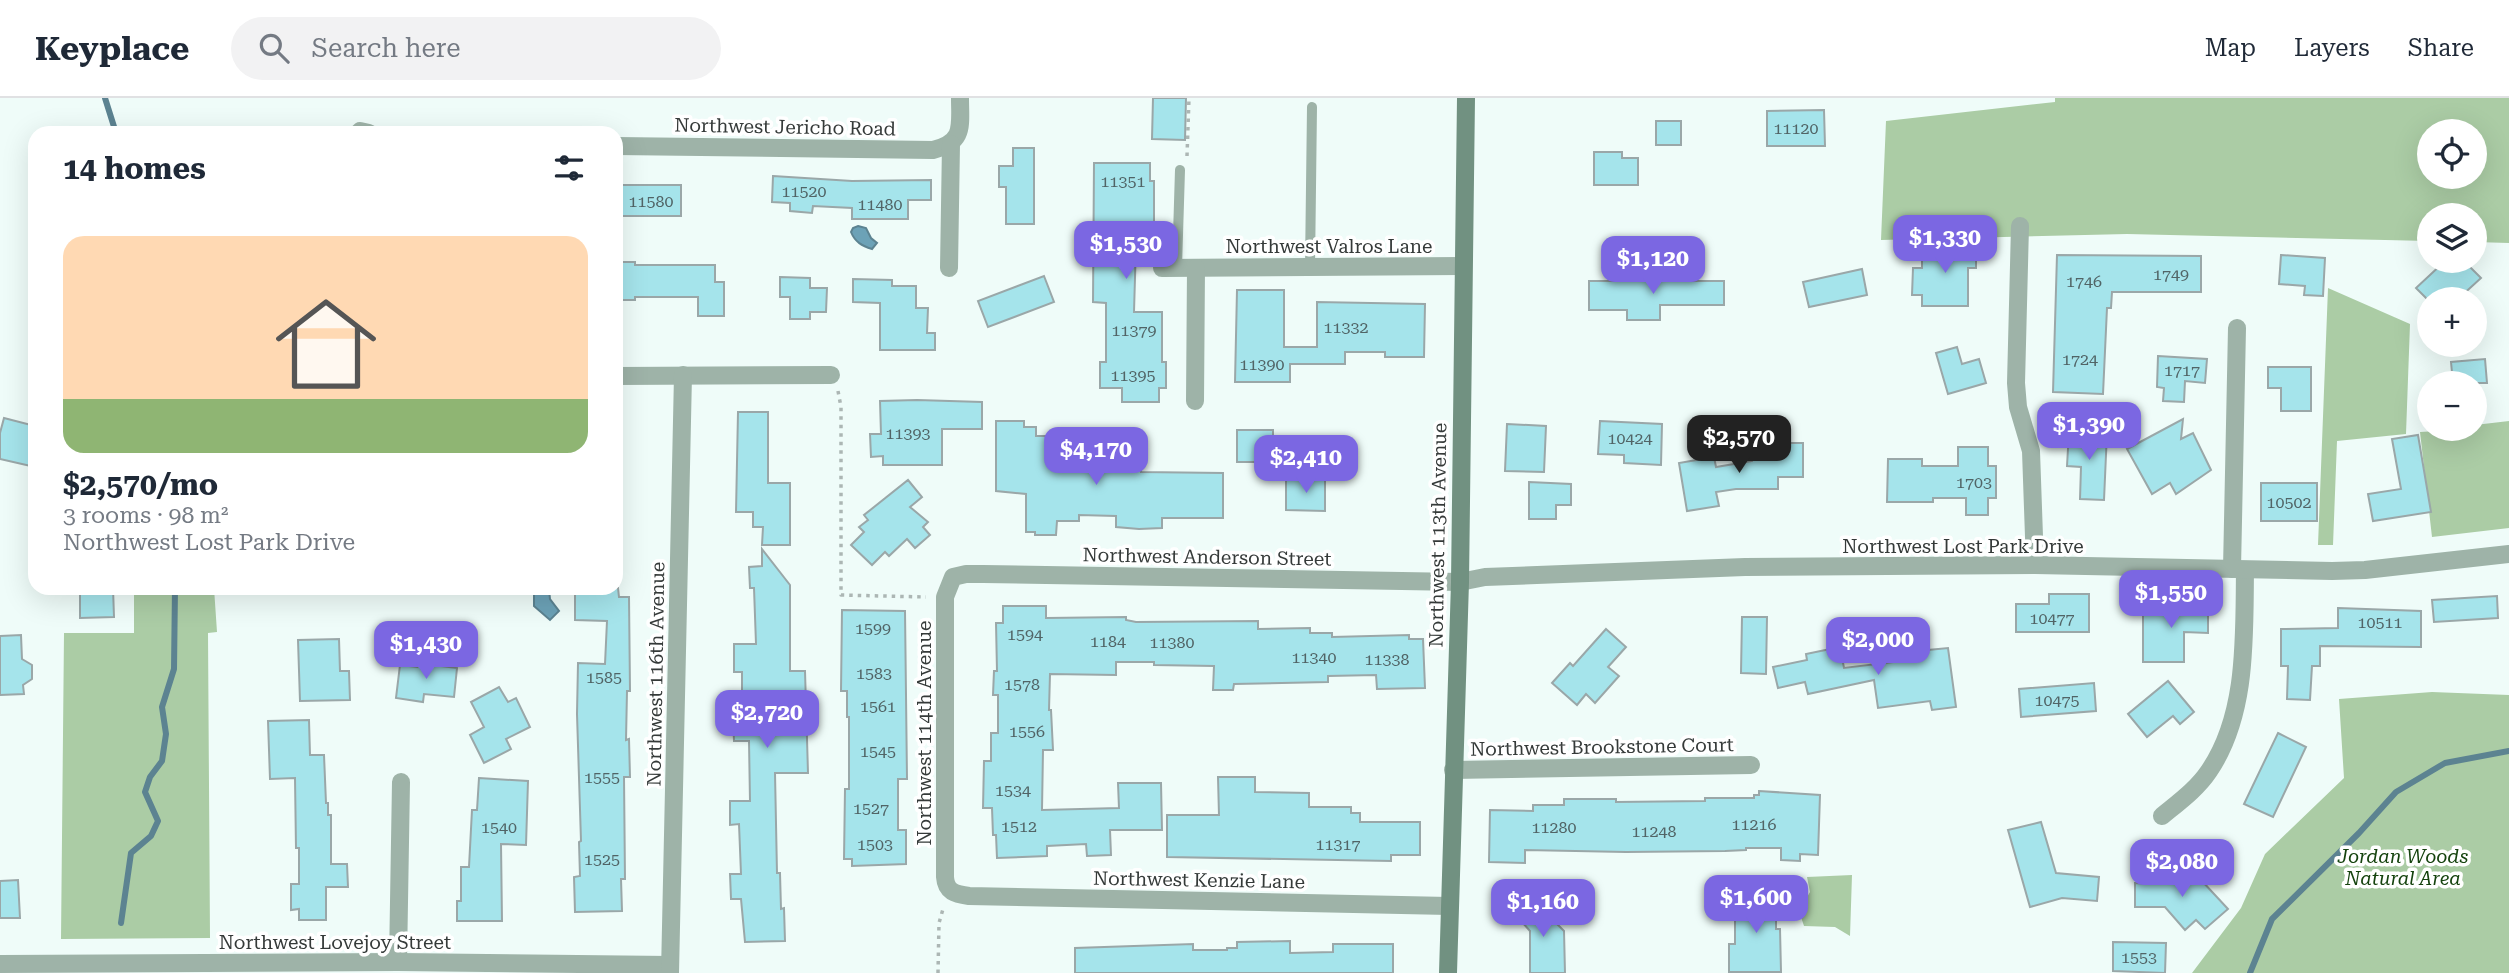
<!DOCTYPE html>
<meta charset="utf-8">
<style>
body{margin:0;font-family:"Roboto Serif",serif;background:#f2f2f3;color:#1f2937;height:100vh;display:flex;flex-direction:column;font-size:26px;white-space:nowrap}
*{box-sizing:border-box;margin:0}
p{font-size:23px;color:#747a83}
.icon{flex:none;width:38px;height:38px;fill:none;stroke:currentColor;stroke-width:2;stroke-linecap:round;stroke-linejoin:round}
.map{position:relative;flex:1;overflow:hidden}
.panel{position:absolute;left:28px;top:28px;width:595px;height:469px;display:flex;flex-direction:column;background:#fff;border-radius:21px;box-shadow:0 7px 28px #0002}
.panel>*{flex:none}
.buttons{position:absolute;left:2417px;top:21px;display:grid;gap:14px}
.buttons a{display:grid;place-items:center;width:70px;height:70px;border-radius:50%;background:#fff;box-shadow:0 7px 28px #0002;font-size:35px}
.price{position:absolute;translate:-50% -60px;padding:0 16px;border-radius:14px;background:#7b67e2;color:#fff;font-size:23px;line-height:46px;filter:drop-shadow(0 2px 4px #0008)}
.price::after{content:'';position:absolute;left:50%;top:42px;width:21px;height:16px;margin-left:-10px;background:inherit;clip-path:polygon(0 0,100% 0,50% 100%)}
.price.selected{background:#222;color:#fff}
ul{padding:0;list-style:none}
li{display:grid;align-content:center;gap:14px;height:371px;padding:0 35px}
li span{display:grid;place-items:center;height:217px;border-radius:21px;color:#555}
li>.icon{margin-inline-start:auto}
span .icon{width:126px;height:126px;fill:#fffc;stroke-width:1}
li b{font-size:30px}
h2{display:flex;justify-content:space-between;align-items:center;height:84px;padding:0 35px;font-size:30px}
header{display:flex;align-items:center;gap:42px;box-sizing:border-box;height:98px;padding:0 35px;background:#fff;border-bottom:2px solid #e0e1e3}
header strong{font-size:33px}
nav{display:flex;gap:38px;margin-inline-start:auto;font-size:24px}
.search{width:490px;height:63px;background:#f2f2f3;display:flex;align-items:center;gap:18px;box-sizing:border-box;padding:0 24px;border-radius:38px;color:#747a83;font-size:26px}
.map>svg:first-child{display:block}
</style>
<header>
<strong>Keyplace</strong>
<div class="search"><svg class="icon" aria-label="search" viewBox="0 0 24 24"><circle cx="10" cy="10" r="6"/><path d="M15 15l6 6"/></svg>Search here</div>
<nav><a>Map</a><a>Layers</a><a>Share</a></nav>
</header>
<div class="map">
<svg width="2509" height="875" viewBox="0 0 2509 875">
<rect width="100%" height="100%" fill="#effcf9"/>
<g fill="#abcca5" fill-rule="evenodd">
<path d="M2055 0H2509V145L2475 144 2474 117H2429V143L2127 136 1881 142 1886 23 2055 4ZM2429 33H2474V79H2429Z"/>
<path d="M2328 190 2410 226 2406 336 2337 343 2333 447H2318Z"/>
<path d="M2509 323V430L2432 439 2420 334 2474 331 2475 327Z"/>
<path d="M134 490H214L217 534 208 535 210 840 61 841 64 535H134Z"/>
<path d="M2432 594 2509 597V875H2192L2241 810 2265 756 2344 680 2339 601Z"/>
<path d="M1852 777 1850 838 1835 829 1804 828 1799 813 1810 794 1807 779Z"/>
</g>
<g fill="#6ca2b7" stroke="#5c8391" stroke-width="2">
<path d="M858 128 866 130 871 140 877 145 872 151C862 148 855 144 851 134L853 130Z"/>
<path d="M534 491H549L550 501 559 513 550 522 534 508Z"/>
</g>
<g fill="none" stroke-linecap="round" stroke-linejoin="round">
<g stroke="#5c8391" stroke-width="6">
<path d="M105 0 116 35"/>
<path d="M121 825 131 755 151 738 158 723 145 694 150 679 162 663 166 636 162 609 174 571 175 490"/>
<path d="M2250 875 2272 821 2359 735 2396 694 2445 665 2509 653"/>
</g>
</g>
<g fill="#a5e4eb" stroke="#9aa7a8" stroke-width="2">
<path d="M1153 0H1186L1185 42 1152 41Z"/>
<path d="M1824 12 1825 48H1767V13Z"/>
<rect x="1656" y="23" width="25" height="24"/>
<path d="M1013 50H1034V126H1006V89H999V68H1013Z"/>
<path d="M1594 54H1622V60H1638V87H1594Z"/>
<path d="M1094 65H1150V83H1154V145H1136L1134 214H1162V264H1166V290H1159V304H1122V290H1100V264H1106V205L1093 204Z"/>
<path d="M773 78 852 83 931 82V102H908V121H852V110L813 108 812 115 790 113V105L772 104Z"/>
<path d="M622 87H681V118H621Z"/>
<path d="M1938 146H1976V170H1968V208H1922V197H1912L1913 170H1922V154H1938Z"/>
<path d="M2057 157 2201 158V194H2112L2111 210H2107L2103 296 2053 294Z"/>
<path d="M2281 157 2325 160 2323 198 2304 197 2305 188 2279 186Z"/>
<path d="M2445 163H2464L2481 180 2458 201H2427L2416 190Z"/>
<path d="M616 164H635V167H715V184H724V218H698V199H635V202H616Z"/>
<path d="M1862 171 1867 197 1809 209 1803 184Z"/>
<path d="M1044 178 1054 204 988 229 978 203Z"/>
<path d="M780 179 810 180V190H827L826 214H810V221H790V199H780Z"/>
<path d="M853 181 892 182V188H916V210H928L927 235H935V252H880V205L853 204Z"/>
<path d="M1589 183H1724V207H1660V222H1627V212H1589Z"/>
<path d="M1237 192H1284V249H1317V204L1425 206 1424 259H1385V254H1345V266H1290V284H1235Z"/>
<path d="M1957 249 1962 266 1979 261 1986 285 1948 296 1936 255Z"/>
<path d="M2158 258 2207 261 2205 285 2185 283 2184 304 2163 303 2164 290 2157 289Z"/>
<path d="M2485 261 2487 285H2453L2451 264Z"/>
<path d="M2268 269H2311V313H2281V290H2268Z"/>
<path d="M917 302 982 304V331H942V367H883V358L871 359 870 336H881L880 303Z"/>
<path d="M738 314H768V385H790V447H762L763 429H753V414H736Z"/>
<path d="M4 320 35 328V369L0 361V335Z"/>
<path d="M2183 321 2181 341 2193 335 2211 372 2176 396 2170 385 2152 396 2127 351Z"/>
<path d="M996 323H1024V329H1036V338H1052V344L1057 345V372L1118 374 1119 369 1141 370V374L1223 375V420H1162V430L1139 431 1116 429V418L1079 417V423H1057L1056 437H1035V434H1026V396L996 393Z"/>
<path d="M1600 323 1662 326 1661 367 1624 365V357L1598 356Z"/>
<path d="M1507 326 1546 328 1544 374 1505 373Z"/>
<rect x="1237" y="332" width="36" height="32"/>
<path d="M2069 333 2107 334 2104 402 2080 401 2081 369 2067 368Z"/>
<path d="M2418 337 2431 414 2373 423 2368 396 2401 391 2392 341Z"/>
<path d="M1784 345H1803V379H1778V391H1736L1716 394 1719 408 1687 413 1679 365 1714 359 1716 369 1752 363V352H1784Z"/>
<path d="M1958 349H1988V368H1996V400H1988V417H1966V400H1933V404H1887L1888 361H1922V368H1958Z"/>
<path d="M908 382 922 399 910 409 928 424 923 429 930 437 915 450 907 441 889 458 885 454 872 467 851 447 864 434 859 429 868 422 864 417Z"/>
<path d="M1286 382H1325V413L1286 412Z"/>
<path d="M1529 384 1571 386V407H1556V421H1529Z"/>
<rect x="2261" y="385" width="56" height="38"/>
<path d="M762 451 790 487V573H805L808 675H775L777 775H780L781 811 784 810 785 843 745 844 741 801H731L730 776H741L739 726 730 727V703H750L749 643H734L733 621 742 620V574H734V546H756L754 490H750L749 469 762 468Z"/>
<path d="M80 490H113L114 519 80 520Z"/>
<path d="M575 490H618L619 499H629L630 593H627L626 642 629 641 630 679H624L625 781H621L622 813 575 814 574 779 580 778 579 744 581 743 577 616 578 565 605 566 607 523 575 522Z"/>
<path d="M2049 496H2089V534H2016V506H2049Z"/>
<path d="M2497 498 2498 520 2434 524 2432 502Z"/>
<path d="M2143 506H2208V535L2184 534V564H2143Z"/>
<path d="M1003 508H1046V520L1126 519V522L1136 524 1258 523V531L1310 530V535H1332V539L1409 537V541H1423L1425 590 1377 591 1376 577 1328 578V584L1234 586 1233 592H1213L1214 568 1154 567V564H1116V577L1050 576 1049 612H1051L1053 652H1043L1042 712 1119 710 1118 685H1161L1162 732H1110L1111 757 1087 758 1086 746 1047 748V758L997 760 996 737H993L992 710H983L984 663H991V635H998V597H993L994 573H997L996 525H1003Z"/>
<path d="M2338 510 2421 513V549L2320 548V568H2312L2310 602 2287 601 2288 568H2281V531L2338 530Z"/>
<path d="M842 512 905 513 907 681H898V732H906V766L852 768V761H844L845 691H849V619H847V593H841Z"/>
<path d="M1742 519H1767L1766 576 1741 575Z"/>
<path d="M1606 531 1626 549 1608 569 1619 578 1595 605 1586 596 1577 607 1552 585 1570 565 1573 568Z"/>
<path d="M21 537 22 561 32 567V581L23 587 24 596 0 597V538Z"/>
<path d="M339 541 340 573H349L350 602 300 603 298 542Z"/>
<path d="M1840 549 1844 570 1919 561 1918 553 1948 550 1956 609 1932 612 1930 603 1878 610 1874 582 1808 596 1805 584 1778 590 1773 569 1807 562 1806 556Z"/>
<path d="M418 562 434 564V567L457 570 454 599 424 596 423 604 396 600 400 567 417 569Z"/>
<path d="M2168 583 2194 614 2180 626 2173 618 2147 639 2128 616Z"/>
<path d="M2094 585 2096 613 2021 619 2019 591Z"/>
<path d="M499 589 508 604 516 600 530 629 506 641 511 651 484 665 470 637 484 629 471 604Z"/>
<path d="M309 622 310 657H324L326 705H328V717H331V766H347L348 789H326V822H299V811L291 812V786H299V750H296L295 680 270 681 268 623Z"/>
<path d="M2278 635 2306 649 2273 719 2244 706Z"/>
<path d="M1218 679H1255V694L1309 695V709H1351V715H1360V724H1420V757H1391V763L1167 759V717H1219Z"/>
<path d="M479 680 528 683 526 747 501 746 502 823H457V803H461V769H469L472 712H477Z"/>
<path d="M1759 693 1820 697 1818 757 1800 756V763L1781 762V750H1746V752L1725 753 1626 754 1525 752V765L1489 764 1490 712 1533 713V707H1564V701H1616V704L1705 703V700H1754V697H1759Z"/>
<path d="M2041 724 2056 775 2099 779 2097 803 2062 800 2030 809 2008 732Z"/>
<path d="M2188 768 2228 811 2205 831 2196 822 2185 832 2165 809H2135V785L2168 786Z"/>
<path d="M18 782 20 820H0V783Z"/>
<path d="M1735 795H1776V831H1780L1781 874H1729V846H1735Z"/>
<path d="M1529 798 1564 833 1565 875H1530V833L1512 813Z"/>
<path d="M1290 843V855L1333 854V846H1393V875H1075V850L1193 846V852H1227V850H1237V844Z"/>
<path d="M2113 844 2166 845 2165 875 2113 873Z"/>
</g>
<g fill="none" stroke-linecap="round" stroke-linejoin="round">
<g stroke="#acb6b4" stroke-width="3.5" stroke-dasharray="3.5 5" stroke-linecap="butt">
<path d="M1187 58 1189 0"/>
<path d="M838 293 841 309V497L926 499"/>
<path d="M938 875 939 825 943 811"/>
</g>
<g stroke="#9eb3a8" stroke-width="10">
<path d="M1310 169 1312 9"/>
<path d="M1177 170 1180 72"/>
</g>
<g stroke="#9eb3a8" stroke-width="18">
<path d="M360 33 369 35"/>
<path d="M616 48 933 52C965 44 960 28 960 0"/>
<path d="M2020 128 2016 285 2018 309 2031 353 2035 467"/>
<path d="M949 170 951 46"/>
<path d="M1162 170 1462 168"/>
<path d="M616 278 831 277"/>
<path d="M1195 303 1196 170"/>
<path d="M2232 471 2237 230"/>
<path d="M1453 672 1751 667"/>
<path d="M2162 718C2179 704 2197 691 2209 673 2248 616 2244 537 2245 472"/>
<path d="M1449 808 969 798C955 796 946 794 945 779V499L953 479 966 476H983L1460 484 1485 479 1745 469 2035 467 2332 473 2365 472 2509 456"/>
<path d="M398 864 401 684"/>
<path d="M0 866 398 864 670 867"/>
<path d="M670 875 683 277"/>
</g>
<path stroke="#719181" stroke-width="18" d="M1448 875 1460 484 1466 0"/>
</g>
<g text-anchor="middle" dominant-baseline="central" stroke-width="7" stroke-linejoin="round" paint-order="stroke">
<g font-size="16" fill="#516466">
<text x="1796" y="30">11120</text>
<text x="1123" y="83">11351</text>
<text x="804" y="93">11520</text>
<text x="651" y="103">11580</text>
<text x="880" y="106">11480</text>
<text x="2171" y="176">1749</text>
<text x="2084" y="183">1746</text>
<text x="1346" y="229">11332</text>
<text x="1134" y="232">11379</text>
<text x="2080" y="261">1724</text>
<text x="1262" y="266">11390</text>
<text x="2182" y="272">1717</text>
<text x="1133" y="277">11395</text>
<text x="908" y="335">11393</text>
<text x="1630" y="340">10424</text>
<text x="1974" y="384">1703</text>
<text x="2289" y="404">10502</text>
<text x="2052" y="520">10477</text>
<text x="2380" y="524">10511</text>
<text x="873" y="530">1599</text>
<text x="1025" y="536">1594</text>
<text x="1108" y="543">1184</text>
<text x="1172" y="544">11380</text>
<text x="1314" y="559">11340</text>
<text x="1387" y="561">11338</text>
<text x="874" y="575">1583</text>
<text x="604" y="579">1585</text>
<text x="1022" y="586">1578</text>
<text x="2057" y="602">10475</text>
<text x="878" y="608">1561</text>
<text x="1027" y="633">1556</text>
<text x="878" y="653">1545</text>
<text x="602" y="679">1555</text>
<text x="1013" y="692">1534</text>
<text x="871" y="710">1527</text>
<text x="1754" y="726">11216</text>
<text x="1019" y="728">1512</text>
<text x="499" y="729">1540</text>
<text x="1554" y="729">11280</text>
<text x="1654" y="733">11248</text>
<text x="875" y="746">1503</text>
<text x="1338" y="746">11317</text>
<text x="602" y="761">1525</text>
<text x="2139" y="859">1553</text>
</g>
<g font-size="19" fill="#353a39" stroke="#fff">
<text transform="translate(785 29) rotate(1)">Northwest Jericho Road</text>
<text x="1329" y="148">Northwest Valros Lane</text>
<text transform="translate(1438 437) rotate(-89)">Northwest 113th Avenue</text>
<text x="1963" y="448">Northwest Lost Park Drive</text>
<text transform="translate(1207 459) rotate(1)">Northwest Anderson Street</text>
<text transform="translate(656 576) rotate(-89)">Northwest 116th Avenue</text>
<text transform="translate(924 635) rotate(-90)">Northwest 114th Avenue</text>
<text transform="translate(1602 649) rotate(-1)">Northwest Brookstone Court</text>
<text transform="translate(1199 782) rotate(1)">Northwest Kenzie Lane</text>
<text x="335" y="844">Northwest Lovejoy Street</text>
</g>
<g font-size="19" font-style="italic" fill="#15430e" stroke="#fff">
<text x="2403" y="758">Jordan Woods<tspan x="2403" dy="22">Natural Area</tspan></text>
</g>
</g>
</svg>
<div class="buttons">
<a><svg class="icon" aria-label="locate" viewBox="0 0 24 24"><circle cx="12" cy="12" r="6"/><path d="M12 2v4M12 18v4M2 12h4M18 12h4"/></svg></a>
<a><svg class="icon" aria-label="layers" viewBox="0 0 24 24"><path d="M12 4l9 5-9 5-9-5zM3 14l9 5 9-5"/></svg></a>
<a>+</a>
<a>−</a>
</div>
<b class="price" style="left:1945px;top:177px">$1,330</b>
<b class="price" style="left:1126px;top:183px">$1,530</b>
<b class="price" style="left:1653px;top:198px">$1,120</b>
<b class="price" style="left:2089px;top:364px">$1,390</b>
<b class="price selected" style="left:1739px;top:377px">$2,570</b>
<b class="price" style="left:1096px;top:389px">$4,170</b>
<b class="price" style="left:1306px;top:397px">$2,410</b>
<b class="price" style="left:2171px;top:532px">$1,550</b>
<b class="price" style="left:1878px;top:579px">$2,000</b>
<b class="price" style="left:426px;top:583px">$1,430</b>
<b class="price" style="left:767px;top:652px">$2,720</b>
<b class="price" style="left:2182px;top:801px">$2,080</b>
<b class="price" style="left:1756px;top:837px">$1,600</b>
<b class="price" style="left:1543px;top:841px">$1,160</b>
<section class="panel">
<h2>14 homes<svg class="icon" aria-label="filters" viewBox="0 0 24 24"><path d="M4 7h16M4 17h16"/><circle cx="9" cy="7" r="2"/><circle cx="15" cy="17" r="2"/></svg></h2>
<ul>
<li><span style="background:linear-gradient(#ffd9b3 75%,#8fb573 0)"><svg class="icon" aria-label="home" viewBox="0 0 24 24"><path d="M3 11l9-7 9 7M6 9v11h12V9"/></svg></span><div><b>$2,570/mo</b><p>3 rooms · 98 m²</p><p>Northwest Lost Park Drive</p></div></li>
</ul>
</section>
</div>
